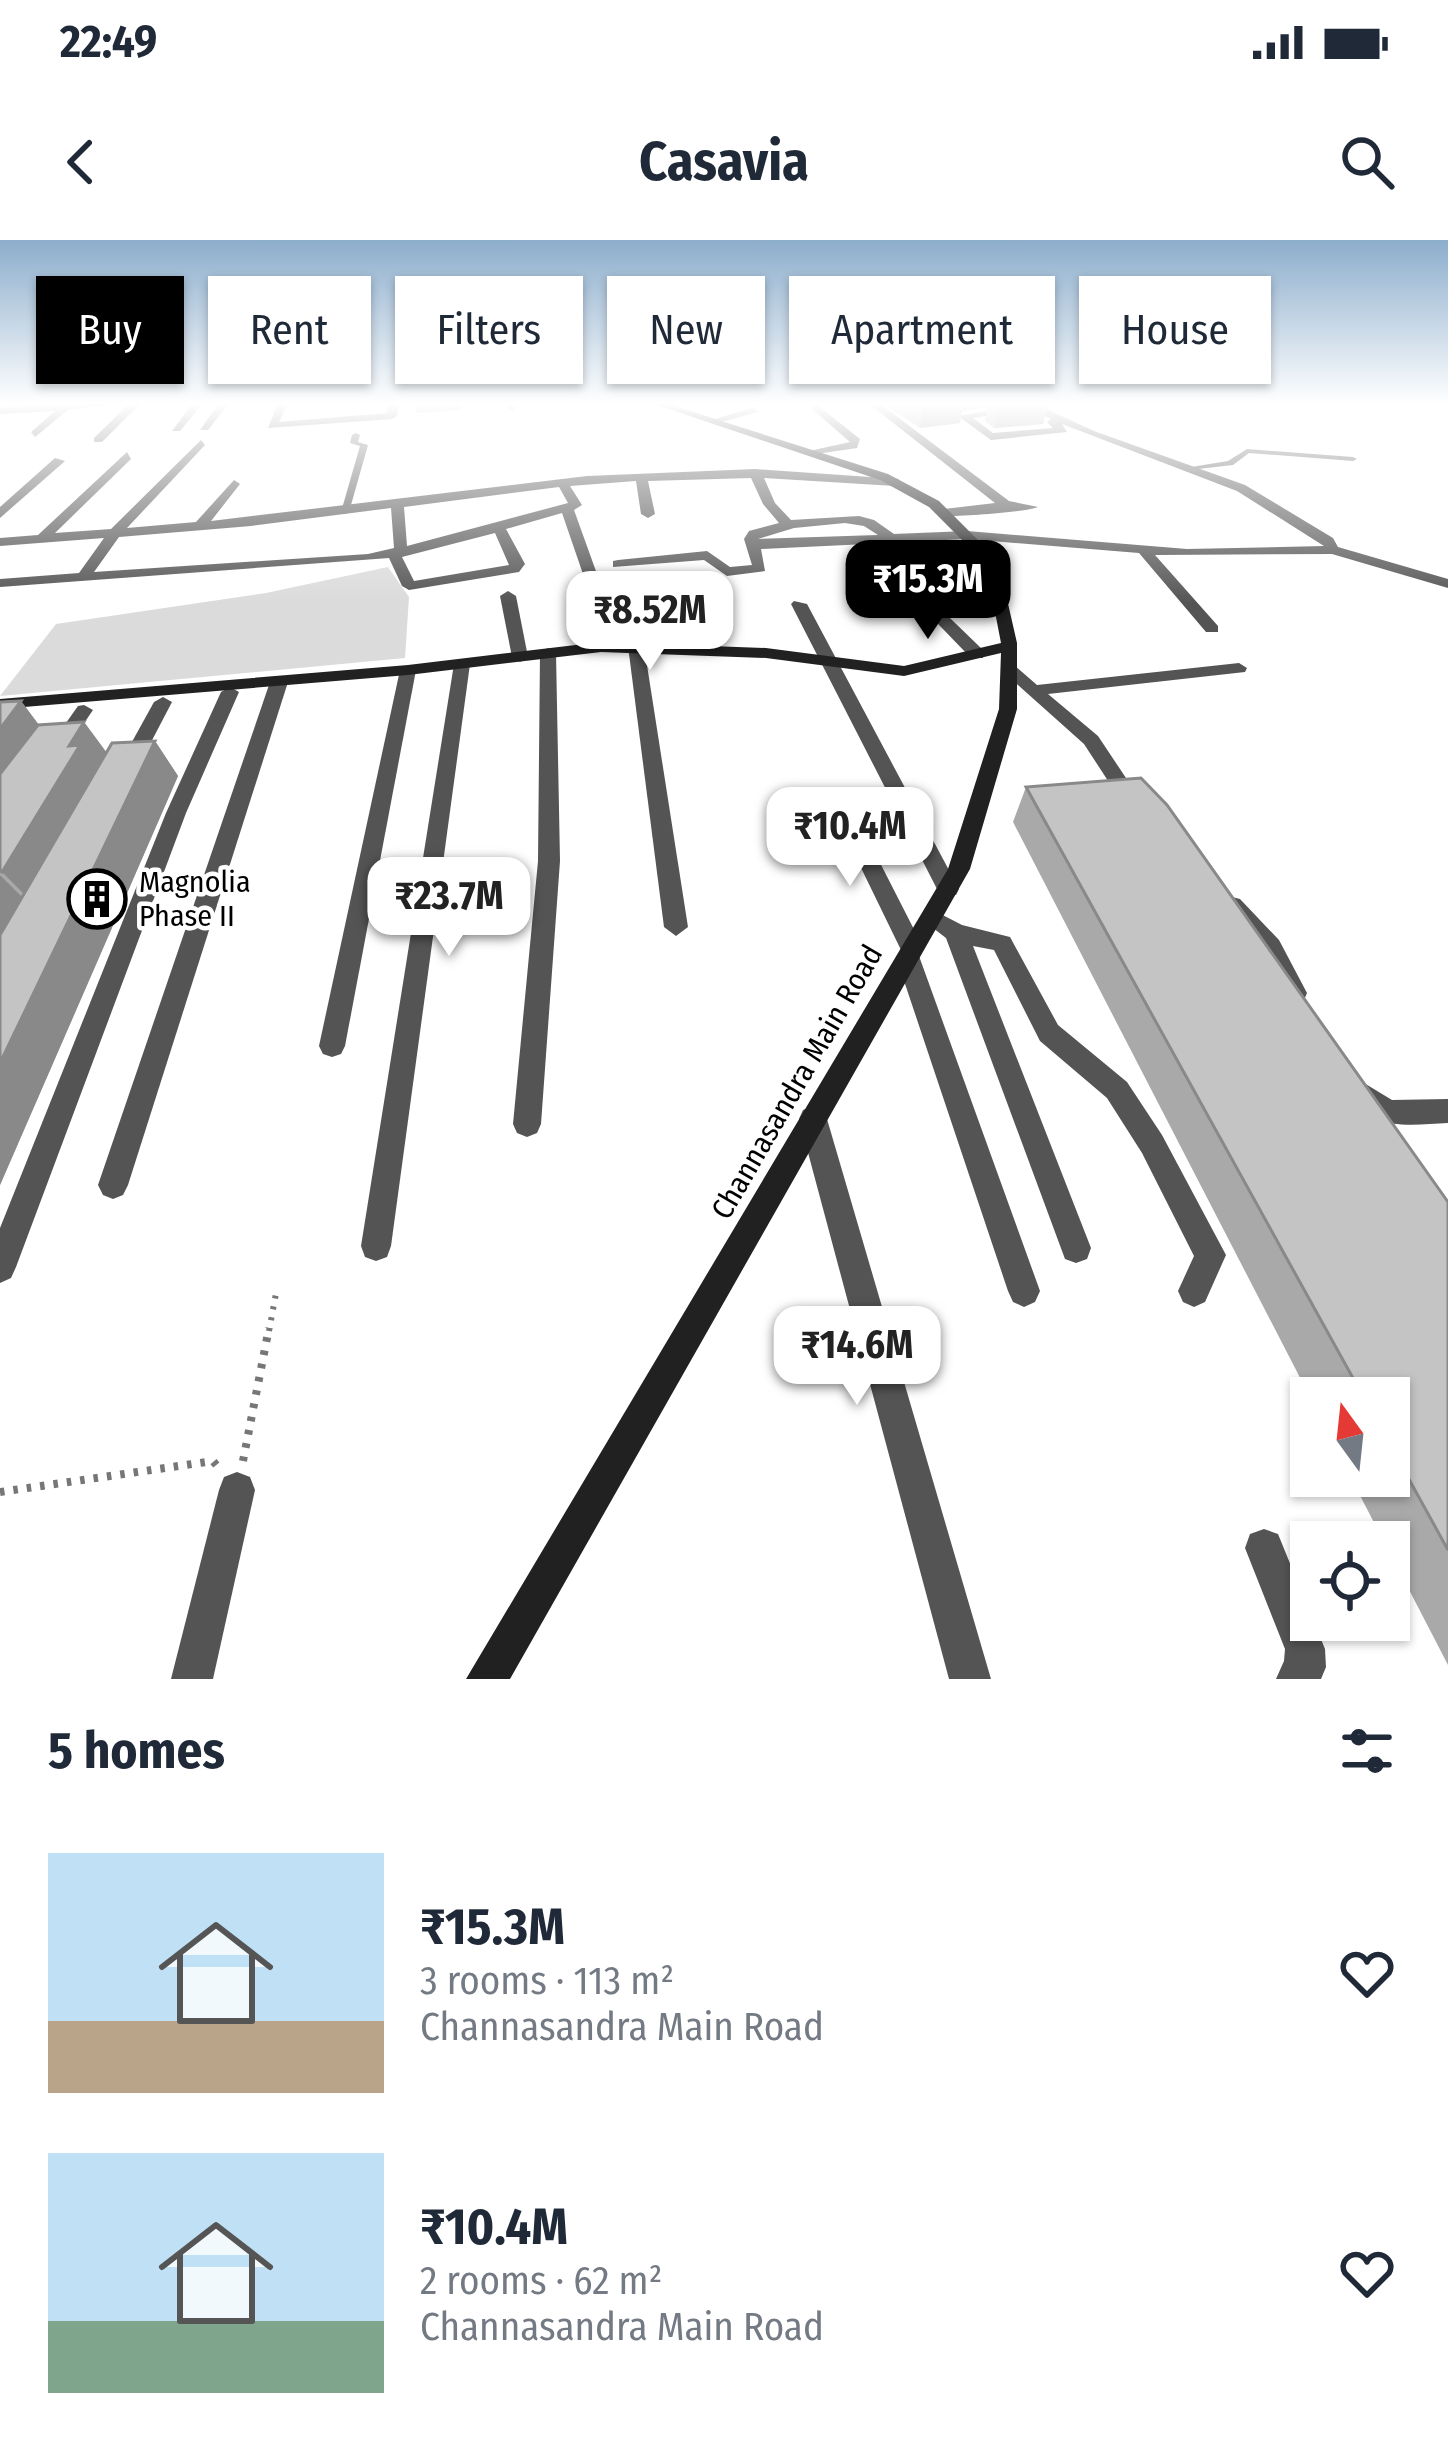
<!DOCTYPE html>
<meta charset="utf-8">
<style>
body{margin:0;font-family:"Fira Sans Condensed",sans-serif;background:#f2f2f3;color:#1f2937;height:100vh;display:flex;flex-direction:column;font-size:45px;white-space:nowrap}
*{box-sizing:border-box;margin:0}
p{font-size:39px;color:#747a83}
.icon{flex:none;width:66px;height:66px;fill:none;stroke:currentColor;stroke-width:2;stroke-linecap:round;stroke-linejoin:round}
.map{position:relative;height:1439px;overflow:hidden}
.side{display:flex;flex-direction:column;background:#fff;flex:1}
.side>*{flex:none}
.banner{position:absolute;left:36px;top:36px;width:1377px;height:108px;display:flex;gap:24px}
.needle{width:78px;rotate:345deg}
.controls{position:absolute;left:1290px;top:1137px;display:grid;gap:24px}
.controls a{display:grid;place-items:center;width:120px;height:120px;border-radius:0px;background:#fff;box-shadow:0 3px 9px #0004;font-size:60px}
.price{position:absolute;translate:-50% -102px;padding:0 27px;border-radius:24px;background:#fff;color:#222;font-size:39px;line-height:78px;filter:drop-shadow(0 3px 6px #0008)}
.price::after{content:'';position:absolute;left:50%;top:72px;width:36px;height:27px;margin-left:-18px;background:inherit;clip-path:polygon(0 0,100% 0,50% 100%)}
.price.selected{background:#000;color:#fff}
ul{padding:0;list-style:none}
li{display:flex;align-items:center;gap:36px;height:300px;padding:0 48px}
li span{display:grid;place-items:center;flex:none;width:336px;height:240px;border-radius:0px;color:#555}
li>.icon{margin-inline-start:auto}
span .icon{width:144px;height:144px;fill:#fffc;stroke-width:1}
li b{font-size:51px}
h2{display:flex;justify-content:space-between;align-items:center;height:144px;padding:0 48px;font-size:51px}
.tag{padding:0 42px;border-radius:0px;background:#fff;box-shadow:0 3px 9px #0004;font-size:42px;line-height:108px}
.tag.selected{background:#000;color:#fff}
.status{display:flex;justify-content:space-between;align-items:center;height:84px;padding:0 60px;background:#fff;direction:ltr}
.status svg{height:33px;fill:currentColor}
header{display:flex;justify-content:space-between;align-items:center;height:156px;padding:0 48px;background:#fff;font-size:54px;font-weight:700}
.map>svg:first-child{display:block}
</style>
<div class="status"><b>22:49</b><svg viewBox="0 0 49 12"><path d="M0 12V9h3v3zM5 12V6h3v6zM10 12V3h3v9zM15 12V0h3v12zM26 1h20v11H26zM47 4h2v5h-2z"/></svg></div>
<header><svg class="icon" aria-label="back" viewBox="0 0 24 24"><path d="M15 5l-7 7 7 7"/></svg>Casavia<svg class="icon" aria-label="search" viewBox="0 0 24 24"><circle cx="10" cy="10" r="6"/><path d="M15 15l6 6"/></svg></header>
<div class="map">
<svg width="1448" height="1439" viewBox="0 0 1448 1439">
<rect width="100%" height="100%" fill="#fff"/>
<path fill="#dbdbdb" d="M388 327 409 357 405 418 0 456 56 384 266 353Z"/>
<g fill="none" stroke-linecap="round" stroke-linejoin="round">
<path stroke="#767676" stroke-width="6" stroke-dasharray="3 8" stroke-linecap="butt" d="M269 1091 277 1048"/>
<g stroke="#767676" stroke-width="8" stroke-dasharray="4.5 9" stroke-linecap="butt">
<path d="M243 1221 269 1088"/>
<path d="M0 1252 213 1221 218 1227"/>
</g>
<g fill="#545454" fill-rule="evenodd">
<path d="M507 163H513L514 170H510Z"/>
<path d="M356 193 360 195 358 202 368 205 349 272 345 274 341 272 360 206 350 203 352 195Z"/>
<path d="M1247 209 1353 217 1357 219 1353 221 1249 213 1233 225 1189 230 1185 228 1228 221Z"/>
</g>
<g fill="#545454" fill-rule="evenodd">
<path d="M66 163H124L68 170 35 197 31 192 55 171 0 174V168Z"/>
<path d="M130 163H141L102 202H94V198Z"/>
<path d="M193 163H203L180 191H172Z"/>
<path d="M219 163H229L208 190H200Z"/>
<path d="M278 163H288L279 182 387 173 389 163H399L397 176 392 179 268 188Z"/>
<path d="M868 163H879L1009 261 1038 267C1027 272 955 277 939 276V270L944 269 995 263Z"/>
<path d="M1020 163H1033L1094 191 1245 245 1333 298 1338 307 1448 339V348L1332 314 1155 315 1218 386V392H1206L1139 313 967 299 903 302 933 334 926 338 888 303 761 309 765 331 727 336 704 320 613 327V321L618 320 707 311 730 327 752 325 744 299 749 291 779 283 763 264 751 238 648 241 655 274 648 278 641 274 636 241 570 246 582 265 574 270 597 334 590 338 583 334 562 273 506 289 525 324 519 332 409 350 402 346 389 318 0 347V339L79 333 104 298 0 306V298L38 295 127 212 131 219 55 293 111 289 201 200 205 205 127 288 196 282 234 240 240 244 211 281 587 236 755 229 899 239 895 246 764 238 775 263 791 280 859 276 874 280 894 294 967 291 1187 309 1324 306 1237 251 1062 184 1067 192 991 200 958 176 1016 166 1020 171 973 178 993 193 1053 188 1047 182 1051 179ZM559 247 568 263 407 306 404 267ZM391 268 394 308 368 314 94 332 119 297 251 286ZM845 283 864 286 878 295 758 299 794 288ZM495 293 509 325 414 341 402 317Z"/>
<path d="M816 164 860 199 857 208 809 215V211L850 202 812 169Z"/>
<path d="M754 167 758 172 714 184 709 181Z"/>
<path d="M55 218 65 221 0 278V267Z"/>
<path d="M508 351 516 356 528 417 520 422 512 417 500 356Z"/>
<path d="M912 351H922L983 410V418H971L912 357Z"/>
<path d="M794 361 807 364 959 649 956 655H940L937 649 791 364Z"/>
<path d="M636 401 644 406 688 687 676 696 664 687 628 406Z"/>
<path d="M548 408 556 413 560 621 541 884 537 893 527 897 517 893 513 884 538 621 540 413Z"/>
<path d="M462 419 470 424 391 1006 387 1017 376 1021 365 1017 361 1006 454 424Z"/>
<path d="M1239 423 1247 428 1245 432 1048 454 1098 496 1146 568 1136 575 1129 573 1084 504 1001 430 1015 426 1037 445Z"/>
<path d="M408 425 416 430 345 806 341 814 332 817 323 814 319 806 400 430Z"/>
<path d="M279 437 288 442 128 945 123 955 113 959 103 955 98 945 270 442Z"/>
<path d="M230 447 239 452 186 573 16 1027 11 1038 0 1043V988L166 573 221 452Z"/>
<path d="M163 457 172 462 137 529 134 533H120L117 529 154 462Z"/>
<path d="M84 465 93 470 65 511H51L49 507 78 466Z"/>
<path d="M839 555 849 562 924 709 919 716 1040 1051 1035 1062 1024 1067 1013 1062 1008 1051 896 717 901 710 829 562Z"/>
<path d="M1232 657 1240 659 1279 700 1307 753 1304 760H1286L1262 712 1224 671 1221 665 1224 659Z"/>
<path d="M931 669 962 685 1010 697 1058 785 1127 842 1162 895 1226 1015 1205 1062 1194 1067 1183 1062 1178 1051 1194 1016 1142 913 1107 858 1040 801 994 710 973 706 1091 1008 1087 1019 1076 1023 1065 1019 946 698 920 678Z"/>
<path d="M1359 840 1392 860 1448 859V883C1410 885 1367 892 1345 852L1349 844Z"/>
<path d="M813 866 823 870 827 879 991 1439H949L799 879 803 870Z"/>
<path d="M237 1232 250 1237 255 1250 213 1439H171L219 1250 224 1237Z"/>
<path d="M1264 1289 1278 1294 1325 1409 1326 1427 1321 1439H1276L1284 1421 1285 1409 1245 1308 1250 1294Z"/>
</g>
<path fill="#212121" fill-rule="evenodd" d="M651 163H665L888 234 939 261 982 304 1004 346 1017 403V469L970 629 510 1439H466L948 629 999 469 1001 413 904 436 766 418 601 412 408 435 0 469V459L408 425 601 402 766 408 904 426 1001 403 990 346 971 309 929 267 880 240Z"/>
</g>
<g fill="#a9a9a9">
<path d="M882 163H1048L1043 184 994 188 985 181 988 167 962 171 960 183 920 188Z"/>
<path d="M21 461 39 485 84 482 107 513 155 501 178 536 0 945V462Z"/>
<path d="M1026 547 1448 962V1425L1389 1311V1302H1384L1350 1236H1389V1158L1311 1159 1013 582Z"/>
</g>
<g fill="#898989">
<path d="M414 163H461V170L417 173Z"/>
<path d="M924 163H989L988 167 962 171 960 183 920 188Z"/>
<path d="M1049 164 1043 184 994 188 999 168Z"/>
<path d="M21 461 47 496 0 566V489Z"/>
<path d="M84 482 109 516 36 666 2 632 69 506Z"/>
<path d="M155 501 178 536 0 945V823Z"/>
<path d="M0 635 26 661 0 705Z"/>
</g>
<g fill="#c4c4c4" stroke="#898989" stroke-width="3">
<path d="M992 163H1048L1049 164 999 168Z"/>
<path d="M21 461 0 489V462Z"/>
<path d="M84 482 69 506 80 505 2 632 0 631V534L38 485Z"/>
<path d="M155 501 0 823V695L112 503Z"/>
<path d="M1141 538 1167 565 1448 962V1310L1389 1203V1158H1364L1026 547Z"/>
</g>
<linearGradient id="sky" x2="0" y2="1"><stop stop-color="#8cadcc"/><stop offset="0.45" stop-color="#fff"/><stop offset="1" stop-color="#fff" stop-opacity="0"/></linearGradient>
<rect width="1448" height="364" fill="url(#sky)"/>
<defs>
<g id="building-ring" transform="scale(3)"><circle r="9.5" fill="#fff" stroke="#000" stroke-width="1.5"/><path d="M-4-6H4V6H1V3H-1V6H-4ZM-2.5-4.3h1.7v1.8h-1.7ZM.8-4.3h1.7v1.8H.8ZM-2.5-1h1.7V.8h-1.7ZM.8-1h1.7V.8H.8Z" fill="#000"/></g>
</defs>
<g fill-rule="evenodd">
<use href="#building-ring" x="97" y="659"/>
</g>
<g text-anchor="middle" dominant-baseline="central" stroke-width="9" stroke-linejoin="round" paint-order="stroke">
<g font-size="30" fill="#000" stroke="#fff" text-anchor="start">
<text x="139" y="642">Magnolia<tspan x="139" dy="34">Phase II</tspan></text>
</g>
<g font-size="30" fill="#000" stroke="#fff">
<text transform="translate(797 842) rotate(-60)">Channasandra Main Road</text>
</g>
</g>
</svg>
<div class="controls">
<a><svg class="needle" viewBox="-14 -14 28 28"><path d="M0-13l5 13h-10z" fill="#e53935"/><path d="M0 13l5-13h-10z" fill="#747a83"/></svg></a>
<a><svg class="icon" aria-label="locate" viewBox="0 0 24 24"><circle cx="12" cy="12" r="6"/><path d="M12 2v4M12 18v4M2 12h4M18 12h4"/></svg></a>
</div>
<b class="price selected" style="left:928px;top:402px">₹15.3M</b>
<b class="price" style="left:650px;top:433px">₹8.52M</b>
<b class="price" style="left:850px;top:649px">₹10.4M</b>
<b class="price" style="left:449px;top:719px">₹23.7M</b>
<b class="price" style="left:857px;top:1168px">₹14.6M</b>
<div class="banner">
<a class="tag selected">Buy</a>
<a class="tag">Rent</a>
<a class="tag">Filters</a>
<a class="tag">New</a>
<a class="tag">Apartment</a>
<a class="tag">House</a>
</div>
</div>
<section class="side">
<h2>5 homes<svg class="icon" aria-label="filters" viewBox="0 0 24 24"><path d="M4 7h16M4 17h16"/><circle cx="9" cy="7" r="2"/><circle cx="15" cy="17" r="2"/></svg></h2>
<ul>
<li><span style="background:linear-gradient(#bfe0f5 70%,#b9a48a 0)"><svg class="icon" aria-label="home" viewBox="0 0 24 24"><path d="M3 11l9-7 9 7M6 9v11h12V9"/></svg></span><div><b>₹15.3M</b><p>3 rooms · 113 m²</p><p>Channasandra Main Road</p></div><svg class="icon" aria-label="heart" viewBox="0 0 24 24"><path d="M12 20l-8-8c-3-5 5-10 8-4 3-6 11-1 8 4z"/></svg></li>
<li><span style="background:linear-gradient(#bfe0f5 70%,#7fa58c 0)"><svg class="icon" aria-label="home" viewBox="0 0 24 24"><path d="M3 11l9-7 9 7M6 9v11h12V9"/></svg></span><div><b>₹10.4M</b><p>2 rooms · 62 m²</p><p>Channasandra Main Road</p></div><svg class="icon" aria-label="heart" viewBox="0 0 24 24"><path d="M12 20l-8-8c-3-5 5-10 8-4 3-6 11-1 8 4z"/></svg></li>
</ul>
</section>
